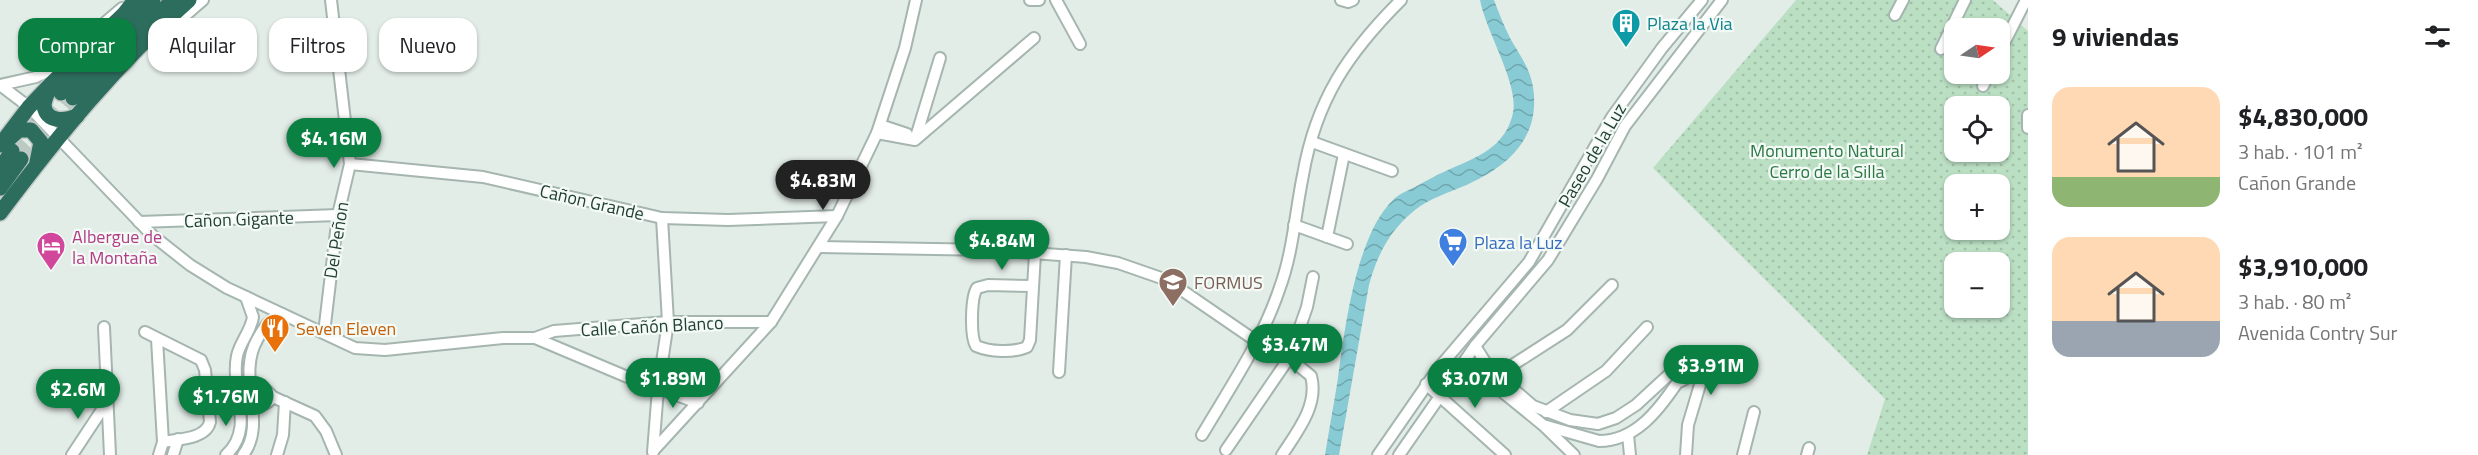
<!DOCTYPE html>
<html lang="es">
<meta charset="utf-8">
<style>
body{margin:0;font-family:"Titillium Web",sans-serif;background:#f6f6f6;color:#202124;height:100vh;display:flex;flex-direction:column;font-size:22px;white-space:nowrap}
*{box-sizing:border-box;margin:0}
p{font-size:20px;color:#757577}
.icon{flex:none;width:33px;height:33px;fill:none;stroke:currentColor;stroke-width:2;stroke-linecap:round;stroke-linejoin:round}
.map{position:relative;flex:1;overflow:hidden}
.sheet{display:flex;flex-direction:column;background:#fff;width:450px}
.sheet>*{flex:none}
.top-card{position:absolute;left:18px;top:18px;width:570px;height:54px;display:flex;gap:12px}
.needle{width:39px;rotate:77deg}
.fabs{position:absolute;left:1944px;top:18px;display:grid;gap:12px}
.fabs a{display:grid;place-items:center;width:66px;height:66px;border-radius:12px;background:#fff;box-shadow:0 2px 4px #0004;font-size:30px}
.price{position:absolute;translate:-50% -51px;padding:0 14px;border-radius:21px;background:#0b8043;color:#fff;font-size:20px;line-height:39px;filter:drop-shadow(0 2px 3px #0008)}
.price::after{content:'';position:absolute;left:50%;top:36px;width:18px;height:14px;margin-left:-9px;background:inherit;clip-path:polygon(0 0,100% 0,50% 100%)}
.price.current{background:#222;color:#fff}
ul{padding:0;list-style:none}
li{display:flex;align-items:center;gap:18px;height:150px;padding:0 24px}
li span{display:grid;place-items:center;flex:none;width:168px;height:120px;border-radius:18px;color:#555}
li>.icon{margin-inline-start:auto}
span .icon{width:72px;height:72px;fill:#fffc;stroke-width:1}
li b{font-size:26px}
h2{display:flex;justify-content:space-between;align-items:center;height:72px;padding:0 24px;font-size:26px}
.pill{padding:0 21px;border-radius:18px;background:#fff;box-shadow:0 2px 4px #0004;font-size:21px;line-height:54px}
.pill.current{background:#0b8043;color:#fff}
main{display:flex;flex:1;min-height:0}
.map>svg:first-child{display:block}
</style>
<main>
<div class="map">
<svg width="2028" height="455" viewBox="0 0 2028 455">
<defs>
<pattern id="grass-dots" width="8" height="8" patternUnits="userSpaceOnUse" patternTransform="scale(1.5)"><rect width="8" height="8" fill="#bbdfc3"/><path d="M2 2h.1M6 6h.1" fill="none" stroke="#a0c0a8" stroke-width="1.8" stroke-linecap="round"/></pattern>
<pattern id="water-waves" width="16" height="10" patternUnits="userSpaceOnUse" patternTransform="scale(1.5)"><rect width="16" height="10" fill="#89cbd4"/><path d="M0 5q4-4 8 0t8 0" fill="none" stroke="#70a6ad"/></pattern>
</defs>
<rect width="100%" height="100%" fill="#e3ede8"/>
<path fill="url(#grass-dots)" fill-rule="evenodd" d="M1796 0H1993L2028 31V455H1867L1885 399 1653 168ZM1954 28H2000V74H1954ZM1954 106H2000V152H1954ZM1954 184H2000V230H1954ZM1954 262H2000V308H1954Z"/>
<path fill="url(#water-waves)" d="M1480 0H1494C1499 13 1504 26 1510 38 1519 54 1530 68 1533 87 1541 138 1508 167 1464 186 1448 193 1430 198 1415 210 1390 230 1377 255 1369 285L1339 455H1325C1329 429 1334 404 1338 378 1345 328 1356 233 1395 198 1401 193 1409 190 1415 187 1426 181 1436 175 1448 170 1477 157 1505 148 1513 113 1519 84 1486 32 1480 0Z"/>
<g fill="none" stroke-linecap="round" stroke-linejoin="round">
<g stroke="#bccac4" stroke-width="15" stroke-dasharray="15 8" stroke-linecap="butt">
<path d="M12 151 61 93"/>
<path d="M21 159 73 98"/>
</g>
<g stroke="#a5b5af" stroke-width="14">
<g id="minor">
<path d="M1030 0H1039"/>
<path d="M1056 0 1080 44"/>
<path d="M1341 0 1348 2 1353 0"/>
<path d="M1895 15 1903 0"/>
<path d="M156 34 173 26 203 0"/>
<path d="M1941 49 1965 0"/>
<path d="M2000 51 2026 0"/>
<path d="M0 85 29 107 152 235 190 265 227 288 355 348 385 350 503 338H535L625 376 698 403"/>
<path d="M0 85 36 77 47 72 122 8"/>
<path d="M1983 86 1989 74"/>
<path d="M2028 115V128"/>
<path d="M880 125 907 134"/>
<path d="M877 133 915 140 1034 38"/>
<path d="M916 137 940 58"/>
<path d="M1312 142 1392 171"/>
<path d="M350 164 483 177 662 218 728 220 837 216"/>
<path d="M139 222 338 215"/>
<path d="M1294 225 1347 244"/>
<path d="M1327 237 1344 154"/>
<path d="M818 247 992 250 1086 257 1118 263 1167 280 1256 341 1289 358 1311 376C1319 405 1297 432 1282 455"/>
<path d="M1032 286 988 285 977 288C971 297 970 336 976 346 990 352 1013 353 1027 347L1030 340 1035 253"/>
<path d="M104 327 110 455"/>
<path d="M145 332 201 360 205 370 210 422C206 439 179 439 163 442"/>
<path d="M324 333 338 215 350 164 331 0"/>
<path d="M535 338 554 331 668 322H771"/>
<path d="M157 339 163 442 159 455"/>
<path d="M1475 346 1489 368 1533 406 1570 420 1598 424 1616 418 1636 405 1686 359 1697 360 1702 370V378L1688 425 1686 455"/>
<path d="M1437 370 1450 380 1477 378 1489 381 1543 425 1599 441C1635 441 1658 411 1677 383 1689 378 1693 373 1697 360"/>
<path d="M1059 372 1066 255"/>
<path d="M1494 377 1567 330 1612 285"/>
<path d="M1426 384 1505 455"/>
<path d="M243 390 267 391 273 397 315 416 326 431 336 455"/>
<path d="M244 406C256 406 266 407 273 397"/>
<path d="M1546 412 1606 371 1647 327"/>
<path d="M1545 427 1574 455"/>
<path d="M1202 435C1229 389 1262 341 1279 290 1293 253 1295 214 1303 175 1316 100 1348 53 1401 0"/>
<path d="M1628 435 1630 455"/>
<path d="M654 450 771 322 837 216 877 133 905 48 916 0"/>
<path d="M1226 450 1289 358 1307 307 1313 277"/>
<path d="M653 452 658 389 668 322 662 218"/>
<path d="M72 455 107 402"/>
<path d="M173 455 178 439"/>
<path d="M226 455C256 428 230 389 237 356 240 342 251 331 253 317L246 297"/>
<path d="M243 455C268 423 236 377 257 340 264 327 268 321 282 314"/>
<path d="M277 455 283 435 285 402"/>
<path d="M1378 455 1437 370 1529 262 1612 117 1662 48 1702 0"/>
<path d="M1399 455 1475 346 1548 260 1597 179 1625 126 1722 0"/>
<path d="M1743 455 1754 412"/>
<path d="M1807 455 1809 448"/>
</g>
</g>
<g stroke="#c1c9c7" stroke-width="18">
<g id="highway">
<path d="M50 87C48 92 44 100 44 106 47 123 65 121 77 116"/>
<path d="M61 93 153 0"/>
<path d="M73 98 173 0"/>
<path d="M9 139 19 130H31L41 142 37 162"/>
<path d="M0 145 29 107 51 84 124 14 135 0"/>
<path d="M0 169 12 151"/>
<path d="M0 188 21 159"/>
<path d="M0 213C57 137 117 63 189 0"/>
</g>
</g>
<use href="#minor" stroke="#fff" stroke-width="10"/>
<use href="#highway" stroke="#2d6d5d" stroke-width="15"/>
</g>
<defs>
<g id="building-pin" transform="scale(1.5)"><path d="M0 17L-7.5 6A9.5 9.5 0 1 1 7.5 6Z" fill="#0f9aa8" stroke="#f4faf6"/><path d="M-4-6H4V6H1V3H-1V6H-4ZM-2.5-4.3h1.7v1.8h-1.7ZM.8-4.3h1.7v1.8H.8ZM-2.5-1h1.7V.8h-1.7ZM.8-1h1.7V.8H.8Z" fill="#fff"/></g>
<g id="supermarket-pin" transform="scale(1.5)"><path d="M0 17L-7.5 6A9.5 9.5 0 1 1 7.5 6Z" fill="#3f7fe0" stroke="#f4faf6"/><path d="M-6-5.5h2.5l.6 2H6L4.5 2H-2.5L-4.4-4H-6ZM-1.5 3.2a1.3 1.3 0 1 0 .1 0ZM3 3.2a1.3 1.3 0 1 0 .1 0Z" fill="#fff"/></g>
<g id="hotel-pin" transform="scale(1.5)"><path d="M0 17L-7.5 6A9.5 9.5 0 1 1 7.5 6Z" fill="#d1479c" stroke="#f4faf6"/><path d="M-6-4.5h1.5V1H6V5H4.5V3h-9V5H-6ZM-4 0a1.8 1.8 0 1 1 3.6 0ZM.5 0V-2.5h3Q6-2.5 6 0Z" fill="#fff"/></g>
<g id="school-pin" transform="scale(1.5)"><path d="M0 17L-7.5 6A9.5 9.5 0 1 1 7.5 6Z" fill="#8d6e63" stroke="#f4faf6"/><path d="M0-5L7-2L0 1L-7-2ZM-4 1L0 2.5L4 1V4Q0 6-4 4Z" fill="#fff"/></g>
<g id="restaurant-pin" transform="scale(1.5)"><path d="M0 17L-7.5 6A9.5 9.5 0 1 1 7.5 6Z" fill="#e8710a" stroke="#f4faf6"/><path d="M-5-6h1v4h1v-4h1v4h1v-4h1v5L-1.5 .5V6h-2V.5L-5-1ZM5-6V6H3V1.5H1.5Q1.5-4 5-6Z" fill="#fff"/></g>
</defs>
<g fill-rule="evenodd">
<use href="#building-pin" x="1626" y="23"/>
<use href="#supermarket-pin" x="1453" y="242"/>
<use href="#hotel-pin" x="51" y="246"/>
<use href="#school-pin" x="1173" y="282"/>
<use href="#restaurant-pin" x="275" y="328"/>
</g>
<g text-anchor="middle" dominant-baseline="central" stroke-width="4.5" stroke-linejoin="round" paint-order="stroke">
<g font-size="18" fill="#0d838f" stroke="#f4faf6" text-anchor="start">
<text x="1647" y="23">Plaza la Via</text>
</g>
<g font-size="18" fill="#2b7845" stroke="#f4faf6">
<text x="1827" y="150">Monumento Natural<tspan x="1827" dy="21">Cerro de la Silla</tspan></text>
</g>
<g font-size="18" fill="#223f36" stroke="#f4faf6">
<text transform="translate(1592 155) rotate(-60)">Paseo de la Luz</text>
<text transform="translate(592 202) rotate(13)">Cañon Grande</text>
<text transform="translate(239 219) rotate(-2)">Cañon Gigante</text>
<text transform="translate(336 240) rotate(-81)">Del Peñon</text>
<text transform="translate(652 326) rotate(-3)">Calle Cañón Blanco</text>
</g>
<g font-size="18" fill="#b23c85" stroke="#f4faf6" text-anchor="start">
<text x="72" y="236">Albergue de<tspan x="72" dy="21">la Montaña</tspan></text>
</g>
<g font-size="18" fill="#366cbe" stroke="#f4faf6" text-anchor="start">
<text x="1474" y="242">Plaza la Luz</text>
</g>
<g font-size="18" fill="#785e54" stroke="#f4faf6" text-anchor="start">
<text x="1194" y="282">FORMUS</text>
</g>
<g font-size="18" fill="#c56008" stroke="#f4faf6" text-anchor="start">
<text x="296" y="328">Seven Eleven</text>
</g>
</g>
</svg>
<div class="fabs">
<a><svg class="needle" viewBox="-14 -14 28 28"><path d="M0-13l5 13h-10z" fill="#e53935"/><path d="M0 13l5-13h-10z" fill="#757577"/></svg></a>
<a><svg class="icon" aria-label="locate" viewBox="0 0 24 24"><circle cx="12" cy="12" r="6"/><path d="M12 2v4M12 18v4M2 12h4M18 12h4"/></svg></a>
<a>+</a>
<a>−</a>
</div>
<b class="price" style="left:334px;top:169px">$4.16M</b>
<b class="price current" style="left:823px;top:211px">$4.83M</b>
<b class="price" style="left:1002px;top:271px">$4.84M</b>
<b class="price" style="left:1295px;top:375px">$3.47M</b>
<b class="price" style="left:1711px;top:396px">$3.91M</b>
<b class="price" style="left:673px;top:409px">$1.89M</b>
<b class="price" style="left:1475px;top:409px">$3.07M</b>
<b class="price" style="left:78px;top:420px">$2.6M</b>
<b class="price" style="left:226px;top:427px">$1.76M</b>
<div class="top-card">
<a class="pill current">Comprar</a>
<a class="pill">Alquilar</a>
<a class="pill">Filtros</a>
<a class="pill">Nuevo</a>
</div>
</div>
<section class="sheet">
<h2>9 viviendas<svg class="icon" aria-label="filters" viewBox="0 0 24 24"><path d="M4 7h16M4 17h16"/><circle cx="9" cy="7" r="2"/><circle cx="15" cy="17" r="2"/></svg></h2>
<ul>
<li><span style="background:linear-gradient(#ffd9b3 75%,#8fb573 0)"><svg class="icon" aria-label="home" viewBox="0 0 24 24"><path d="M3 11l9-7 9 7M6 9v11h12V9"/></svg></span><div><b>$4,830,000</b><p>3 hab. · 101 m²</p><p>Cañon Grande</p></div></li>
<li><span style="background:linear-gradient(#ffd9b3 70%,#9aa5b1 0)"><svg class="icon" aria-label="home" viewBox="0 0 24 24"><path d="M3 11l9-7 9 7M6 9v11h12V9"/></svg></span><div><b>$3,910,000</b><p>3 hab. · 80 m²</p><p>Avenida Contry Sur</p></div></li>
</ul>
</section>
</main>
